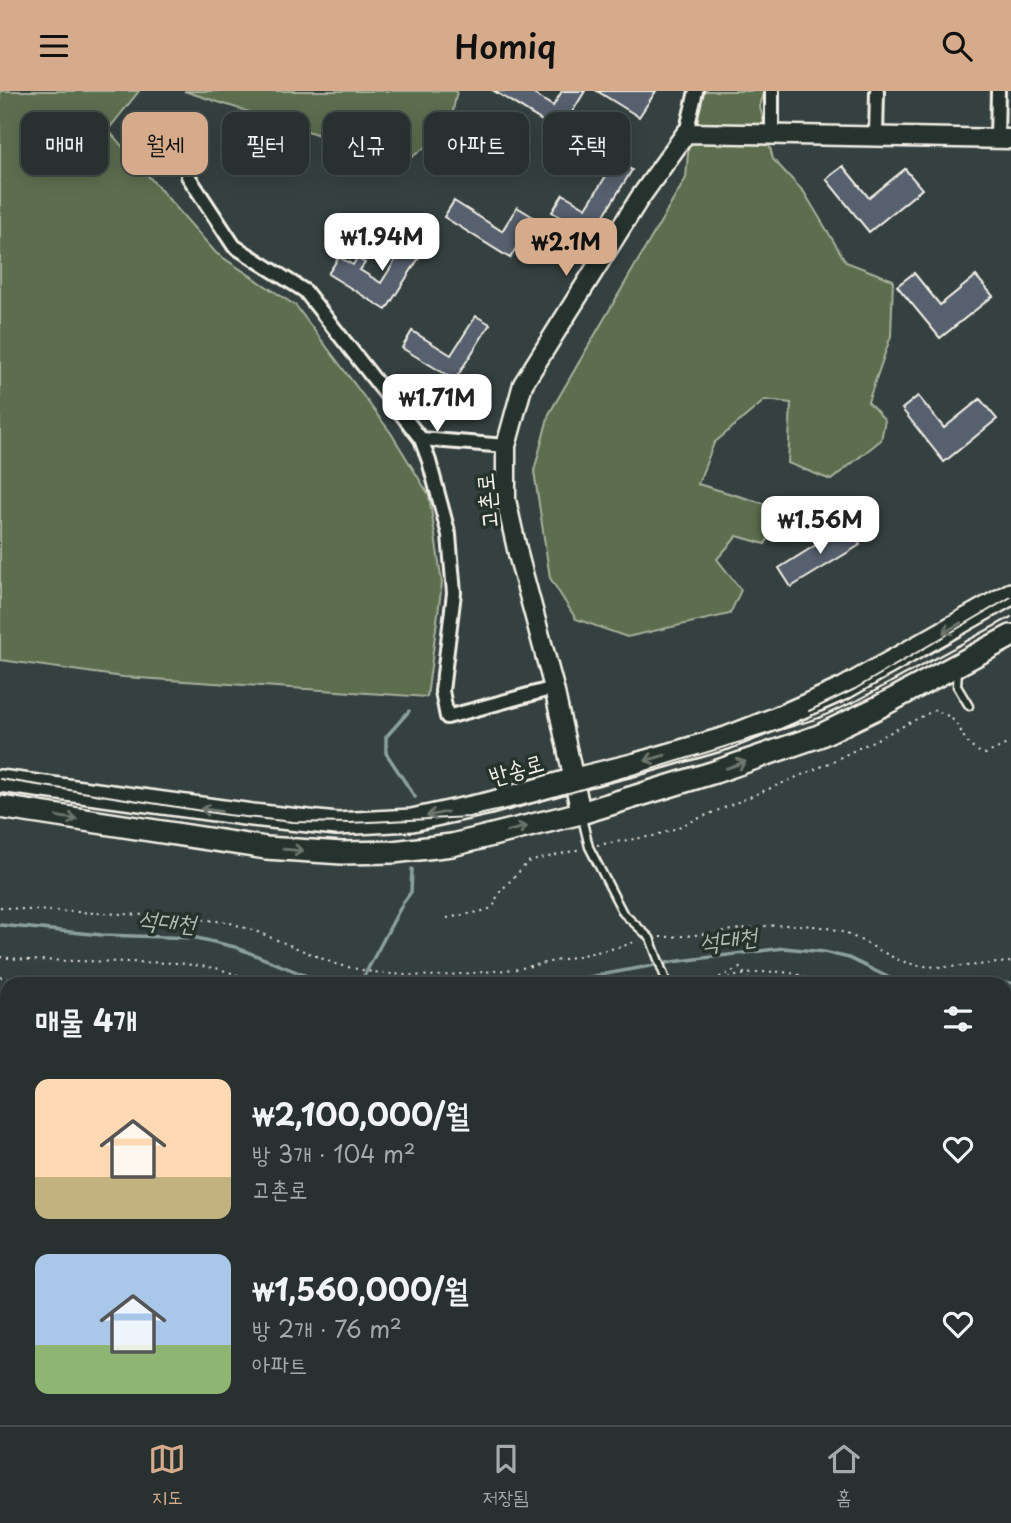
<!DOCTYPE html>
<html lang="ko">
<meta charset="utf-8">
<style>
body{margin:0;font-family:"Playpen Sans","Poor Story",sans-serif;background:#343d3c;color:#f1f3f6;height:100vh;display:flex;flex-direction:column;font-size:26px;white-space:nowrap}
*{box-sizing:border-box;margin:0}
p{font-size:23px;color:#a5a9ab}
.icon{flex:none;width:38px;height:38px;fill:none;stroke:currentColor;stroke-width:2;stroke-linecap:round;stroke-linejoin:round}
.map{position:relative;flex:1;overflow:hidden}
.panel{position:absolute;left:0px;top:886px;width:1012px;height:450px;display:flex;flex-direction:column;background:#283130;border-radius:21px 21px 0 0;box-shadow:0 4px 18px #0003,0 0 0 2px #444c4c}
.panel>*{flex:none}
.top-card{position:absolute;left:21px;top:21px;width:970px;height:63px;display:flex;gap:14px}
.price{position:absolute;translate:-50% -60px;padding:0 16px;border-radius:14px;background:#fff;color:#222;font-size:23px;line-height:46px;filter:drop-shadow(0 2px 4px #0008)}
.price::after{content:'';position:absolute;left:50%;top:42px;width:21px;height:16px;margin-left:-10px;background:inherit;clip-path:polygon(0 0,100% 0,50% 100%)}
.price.active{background:#d6ab8b;color:#111}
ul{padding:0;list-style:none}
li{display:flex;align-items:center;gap:21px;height:175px;padding:0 35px}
li span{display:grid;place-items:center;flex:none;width:196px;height:140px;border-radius:14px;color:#555}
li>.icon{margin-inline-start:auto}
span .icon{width:84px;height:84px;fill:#fffc;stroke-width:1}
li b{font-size:30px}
h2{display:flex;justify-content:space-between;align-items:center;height:84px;padding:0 35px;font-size:30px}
.pill{padding:0 24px;border-radius:14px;background:#283130;box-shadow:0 4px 18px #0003,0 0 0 2px #444c4c;font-size:24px;line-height:63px}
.pill.active{background:#d6ab8b;color:#111}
header{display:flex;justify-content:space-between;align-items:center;height:91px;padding:0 35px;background:#d6ab8b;color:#111;font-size:32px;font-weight:600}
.dock{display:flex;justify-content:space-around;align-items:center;height:98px;border-top:2px solid #444c4c;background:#283130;font-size:19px;color:#a5a9ab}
.dock a{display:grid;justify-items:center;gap:4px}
.dock .active{color:#d6ab8b}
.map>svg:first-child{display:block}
</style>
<header><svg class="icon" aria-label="menu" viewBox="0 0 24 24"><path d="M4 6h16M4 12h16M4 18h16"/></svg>Homiq<svg class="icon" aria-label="search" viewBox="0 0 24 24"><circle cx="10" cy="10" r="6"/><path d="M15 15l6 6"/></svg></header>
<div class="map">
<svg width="1011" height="1334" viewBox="0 0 1011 1334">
<rect width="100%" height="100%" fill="#354140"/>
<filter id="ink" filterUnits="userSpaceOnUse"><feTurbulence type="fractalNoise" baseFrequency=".0143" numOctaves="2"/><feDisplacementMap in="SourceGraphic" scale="14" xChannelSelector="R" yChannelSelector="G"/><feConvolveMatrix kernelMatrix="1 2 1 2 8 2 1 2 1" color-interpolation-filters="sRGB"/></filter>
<g filter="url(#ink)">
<g fill="#5d6e50" stroke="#a8b09c" stroke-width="2">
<path d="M0 0H139L108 39 216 162 296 215 391 342 429 404 442 492 427 606 123 586 0 569Z"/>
<path d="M184 0H457L449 39 401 74 302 38Z"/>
<path d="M693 0H764L760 16 773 68 804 101 846 171 893 189 891 245 868 311 885 329 881 349 831 389 788 372 791 312 765 309 714 352 698 393 786 419 765 453 737 445 717 468 741 499 730 523 627 546 576 528 550 487 534 380 549 323 686 87Z"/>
<path d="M4 916H7V1328H1004V1002H1011V1334H0V919Z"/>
</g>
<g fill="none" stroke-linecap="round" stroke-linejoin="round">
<g stroke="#8ca19e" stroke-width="3.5">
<path d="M409 620 386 646V662L415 706"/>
<path d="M0 834 102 844 197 847 235 856 324 892"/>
<path d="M357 892 363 887 403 812 411 801 412 778"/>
<path d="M556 892 672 871 784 857 824 861 849 867 900 892"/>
<path d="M1003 892H1011"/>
</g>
</g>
<g fill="#57616e" stroke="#f4f1e8" stroke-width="2">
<path d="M494 0H529L553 15 562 0H585L560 41Z"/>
<path d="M597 0H656L639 26Z"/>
<path d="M616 69 632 79 591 145 552 121 563 103 586 117Z"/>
<path d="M843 75 869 107 905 78 922 98 869 141 826 88Z"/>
<path d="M454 110 502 140 517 116 535 127 510 167 444 126Z"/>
<path d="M415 138 431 148 386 219 328 183 339 166 353 174 357 167 365 172 360 179 381 192Z"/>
<path d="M914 182 940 214 976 185 993 205 940 247 897 195Z"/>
<path d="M476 225 490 233 455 289 402 257 412 240 451 264Z"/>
<path d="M918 305 944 337 980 308 997 328 944 371 902 318Z"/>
<path d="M848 434 860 454 791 496 779 477Z"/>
</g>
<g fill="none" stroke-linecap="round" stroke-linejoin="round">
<g stroke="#f4f1e8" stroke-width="11">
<g id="lane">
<path d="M958 578 957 595 969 615"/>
<path d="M582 727 589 756 623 822 650 847 667 892"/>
</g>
</g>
<g stroke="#f4f1e8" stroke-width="18">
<g id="street">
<path d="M686 42 696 0"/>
<path d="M772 43V0"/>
<path d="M876 45 877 0"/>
<path d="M997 48 998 0"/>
<path d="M188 85 234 155 305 200 421 348 429 370 449 444 454 502 442 600 447 626 554 597"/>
<path d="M421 348 506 355"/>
</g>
</g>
<g stroke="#f4f1e8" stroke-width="23">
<path id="secondary" d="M581 722 554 597 519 467 506 409V355L523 293 639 108 686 42 1011 48"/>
</g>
<g stroke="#f4f1e8" stroke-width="26">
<g id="primary">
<path d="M0 690 252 724 337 733 412 729 490 712 575 688 636 673 726 647 777 627 843 598 1011 503"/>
<path d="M0 716 266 757 342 762 393 761 452 754 581 722 715 681 819 645 877 617 1011 545"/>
</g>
</g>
<g stroke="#f4f1e8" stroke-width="2" stroke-dasharray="2 5" stroke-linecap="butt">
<path d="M597 754 653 745 669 740 823 675 935 619C940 621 947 624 951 627 966 641 962 657 986 663L1009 652"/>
<path d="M0 816 30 819 168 825 227 831 255 840 338 874 372 881 403 884 438 885 517 878 620 856 638 850"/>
<path d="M447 827 479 821 489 818 494 814 498 803 528 771 581 758"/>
<path d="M660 846C714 846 767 828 821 836 849 839 874 858 899 869 931 882 977 873 1011 871"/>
<path d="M0 866 27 869 178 872 216 877 263 892"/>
<path d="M0 886 35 892"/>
<path d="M713 889 740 877 751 892"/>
<path d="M701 892C729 887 767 876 795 883 804 885 813 890 822 892"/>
<path d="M1004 920 1011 919"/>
<path d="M1004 1007H1011"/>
<path d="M1004 1012H1011"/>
<path d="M159 1328 161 1334"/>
<path d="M534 1328 542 1334"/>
<path d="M112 1334 113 1328"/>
<path d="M863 1334 865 1328"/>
</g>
<use href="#lane" stroke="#26332d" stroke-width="6"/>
<use href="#street" stroke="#26332d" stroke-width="12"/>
<use href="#secondary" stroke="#26332d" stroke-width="18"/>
<use href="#primary" stroke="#26332d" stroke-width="21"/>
<g stroke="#f4f1e8" stroke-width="2">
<path d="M809 620 855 598 1011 506"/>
<path d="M0 688 227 724 293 731 350 732 469 726 537 711 636 683 819 627 860 608 1011 526"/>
</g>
</g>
<defs><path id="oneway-shaft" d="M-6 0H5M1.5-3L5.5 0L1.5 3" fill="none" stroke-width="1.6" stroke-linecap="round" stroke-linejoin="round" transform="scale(1.75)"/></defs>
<g stroke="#6e766e">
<use href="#oneway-shaft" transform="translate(952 537) rotate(150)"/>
<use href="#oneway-shaft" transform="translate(655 667) rotate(164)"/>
<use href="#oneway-shaft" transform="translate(736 674) rotate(-19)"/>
<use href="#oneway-shaft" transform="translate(211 719) rotate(-173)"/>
<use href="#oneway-shaft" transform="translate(437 723) rotate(168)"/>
<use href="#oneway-shaft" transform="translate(67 727) rotate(9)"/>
<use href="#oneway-shaft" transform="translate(517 738) rotate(-14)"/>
<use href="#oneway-shaft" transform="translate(293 759) rotate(5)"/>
</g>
</g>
<g text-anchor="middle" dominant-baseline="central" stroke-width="7" stroke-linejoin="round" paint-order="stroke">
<g font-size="23" fill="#f4f1e8" stroke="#26332d">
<text transform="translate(486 410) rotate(-96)">고촌로</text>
<text transform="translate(516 677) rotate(-16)">반송로</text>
</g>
<g font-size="24" font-style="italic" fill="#afbcb6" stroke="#26332d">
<text transform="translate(167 829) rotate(5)">석대천</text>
<text transform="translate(728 847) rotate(-7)">석대천</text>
</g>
</g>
</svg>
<b class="price" style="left:382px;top:182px">₩1.94M</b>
<b class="price active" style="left:566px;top:187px">₩2.1M</b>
<b class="price" style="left:437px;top:343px">₩1.71M</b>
<b class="price" style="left:820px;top:465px">₩1.56M</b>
<div class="top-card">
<a class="pill">매매</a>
<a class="pill active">월세</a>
<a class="pill">필터</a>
<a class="pill">신규</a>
<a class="pill">아파트</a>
<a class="pill">주택</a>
</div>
<section class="panel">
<h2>매물 4개<svg class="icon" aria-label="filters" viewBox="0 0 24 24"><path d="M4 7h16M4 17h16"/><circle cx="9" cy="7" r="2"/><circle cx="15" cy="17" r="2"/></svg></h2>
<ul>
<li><span style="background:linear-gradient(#ffd9b3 70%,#c2b280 0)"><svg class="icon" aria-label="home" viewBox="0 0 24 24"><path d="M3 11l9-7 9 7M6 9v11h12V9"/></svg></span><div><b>₩2,100,000/월</b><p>방 3개 · 104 m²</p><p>고촌로</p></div><svg class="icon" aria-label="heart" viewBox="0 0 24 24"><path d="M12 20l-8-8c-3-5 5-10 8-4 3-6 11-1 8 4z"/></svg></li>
<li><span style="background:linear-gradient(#a9c7e8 65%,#8fb573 0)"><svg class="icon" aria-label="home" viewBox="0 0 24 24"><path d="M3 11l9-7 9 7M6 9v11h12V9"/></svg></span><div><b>₩1,560,000/월</b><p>방 2개 · 76 m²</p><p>아파트</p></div><svg class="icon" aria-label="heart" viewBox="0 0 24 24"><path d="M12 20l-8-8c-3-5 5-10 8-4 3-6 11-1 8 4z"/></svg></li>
</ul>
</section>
</div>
<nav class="dock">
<a class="active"><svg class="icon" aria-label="map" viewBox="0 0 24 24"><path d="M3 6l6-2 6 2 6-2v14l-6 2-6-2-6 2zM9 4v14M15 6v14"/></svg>지도</a>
<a><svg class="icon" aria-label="saved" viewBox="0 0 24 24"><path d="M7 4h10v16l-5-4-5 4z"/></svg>저장됨</a>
<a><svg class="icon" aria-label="home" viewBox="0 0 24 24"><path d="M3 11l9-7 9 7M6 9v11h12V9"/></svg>홈</a>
</nav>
